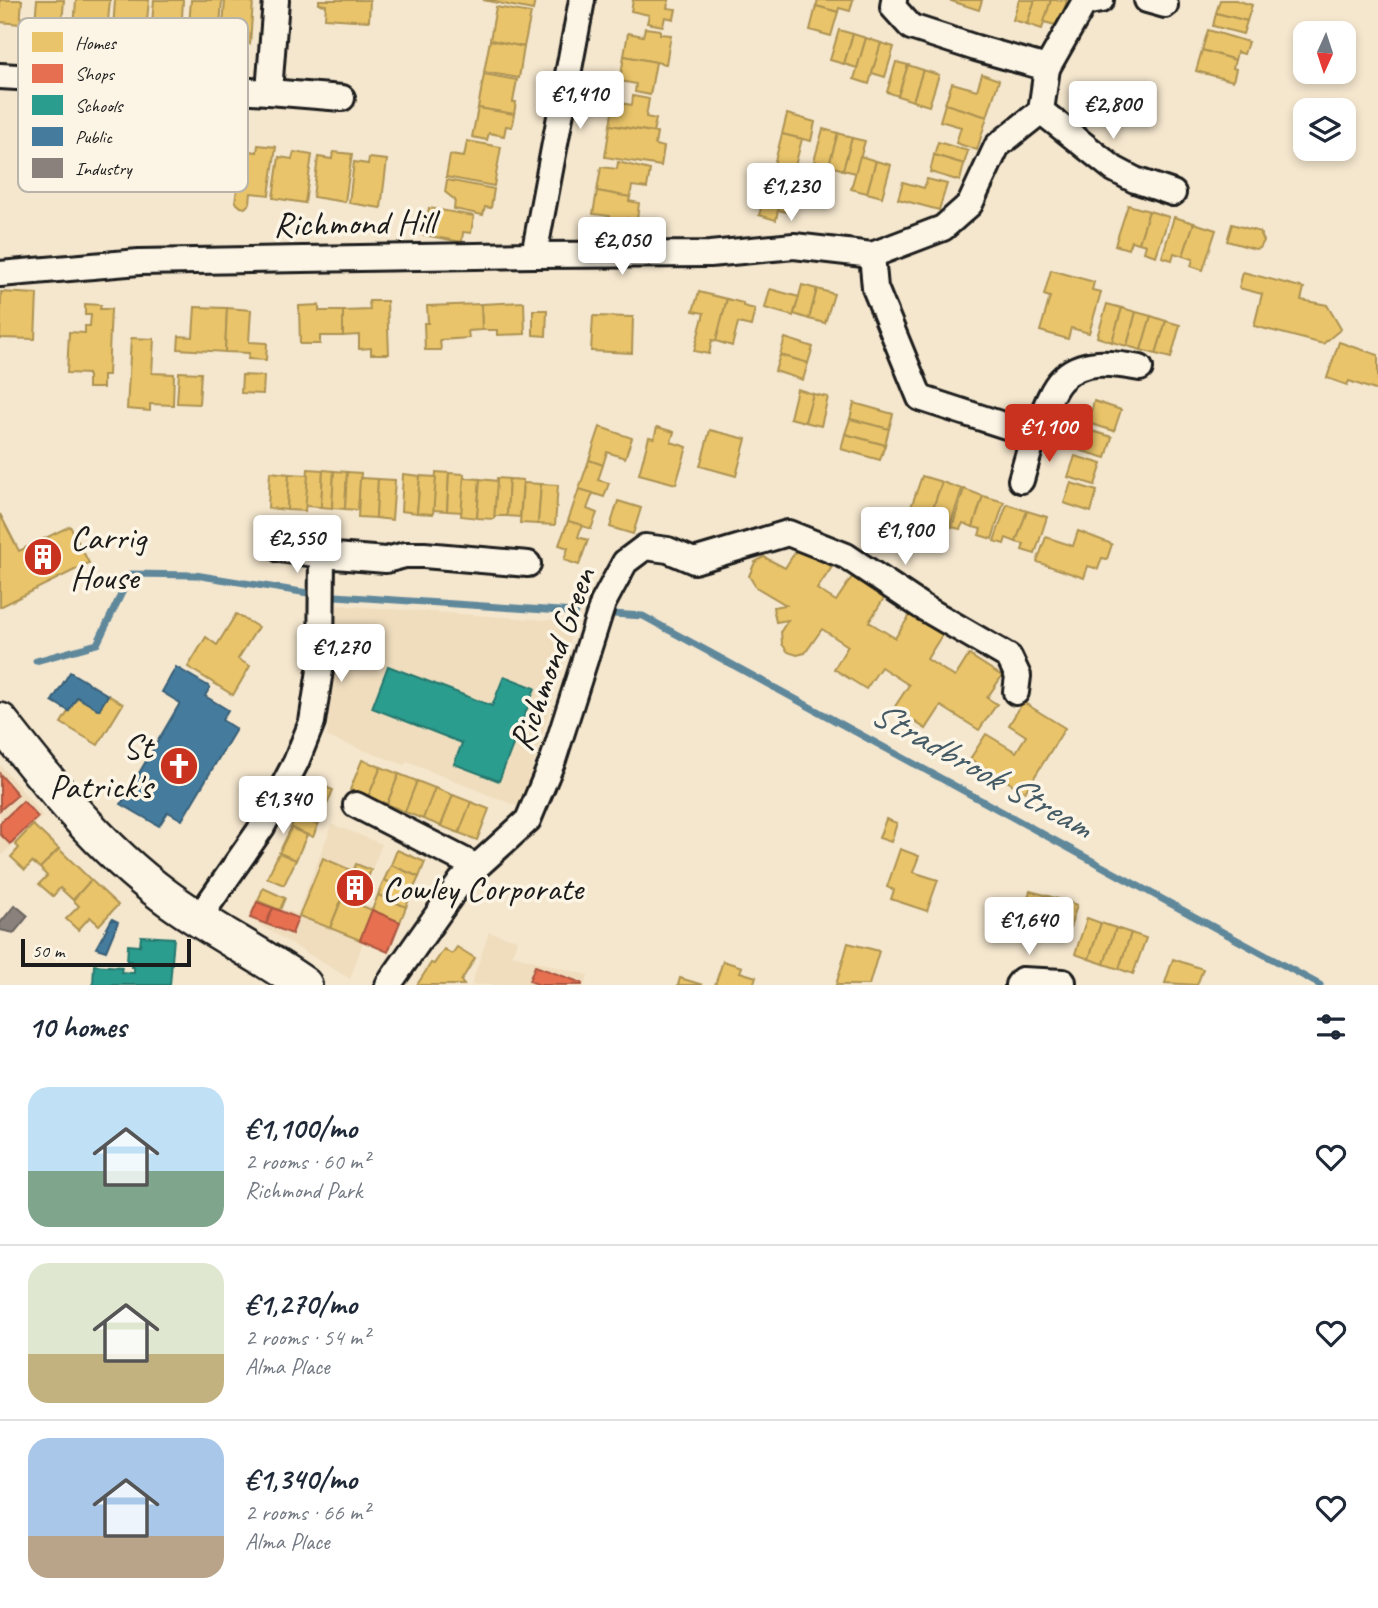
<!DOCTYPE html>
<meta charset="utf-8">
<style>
body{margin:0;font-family:Caveat,sans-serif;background:#f2f2f3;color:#1f2937;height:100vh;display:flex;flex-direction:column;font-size:26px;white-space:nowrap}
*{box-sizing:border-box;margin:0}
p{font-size:23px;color:#747a83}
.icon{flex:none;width:38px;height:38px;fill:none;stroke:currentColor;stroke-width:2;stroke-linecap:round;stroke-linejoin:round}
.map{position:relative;height:985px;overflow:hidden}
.panel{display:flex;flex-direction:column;background:#fff;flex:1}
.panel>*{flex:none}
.needle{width:46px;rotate:183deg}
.controls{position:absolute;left:1293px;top:21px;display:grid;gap:14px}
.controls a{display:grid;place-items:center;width:63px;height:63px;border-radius:14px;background:#fff;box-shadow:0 4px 10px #0003;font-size:35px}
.scale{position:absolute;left:21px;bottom:18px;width:170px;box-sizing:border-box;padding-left:7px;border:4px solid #1c1c1c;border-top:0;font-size:19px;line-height:24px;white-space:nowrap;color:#1c1c1c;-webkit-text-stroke:5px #fcf5e5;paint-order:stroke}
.price{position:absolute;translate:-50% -60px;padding:0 16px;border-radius:7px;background:#fff;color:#222;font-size:23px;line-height:46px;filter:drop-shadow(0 2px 4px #0008)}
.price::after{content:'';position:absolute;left:50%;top:42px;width:21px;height:16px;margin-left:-10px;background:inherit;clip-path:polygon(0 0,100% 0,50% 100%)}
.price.selected{background:#c8321e;color:#fff}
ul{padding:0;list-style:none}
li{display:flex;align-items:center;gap:21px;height:175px;padding:0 28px}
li+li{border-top:2px solid #e0e1e3}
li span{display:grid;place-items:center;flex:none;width:196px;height:140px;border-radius:21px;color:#555}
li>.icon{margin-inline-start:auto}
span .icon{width:84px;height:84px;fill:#fffc;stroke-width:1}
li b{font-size:30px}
h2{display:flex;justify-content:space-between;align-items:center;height:84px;padding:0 28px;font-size:30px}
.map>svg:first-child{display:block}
</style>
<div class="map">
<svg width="1378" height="985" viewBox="0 0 1378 985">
<rect width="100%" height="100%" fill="#f5e7ce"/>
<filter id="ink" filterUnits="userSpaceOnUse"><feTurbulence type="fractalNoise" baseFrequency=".0143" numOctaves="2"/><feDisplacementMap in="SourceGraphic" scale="14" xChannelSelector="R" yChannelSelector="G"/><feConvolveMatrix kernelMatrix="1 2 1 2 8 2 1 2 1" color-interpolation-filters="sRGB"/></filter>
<g filter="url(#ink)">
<g fill="#f0ddbe">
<path d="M337 605 561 621 574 626 521 808 407 762 404 765 327 737Z"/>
<path d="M0 764 43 816 0 857Z"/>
<path d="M332 824 382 844 360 902 375 909 350 979 248 918 256 899 297 914Z"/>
<path d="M489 932 517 940 512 955 588 975 585 985H471Z"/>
</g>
<g fill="#e9c46a" stroke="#ac9253" stroke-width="2">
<path d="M0 0H22L20 24 0 22Z"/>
<path d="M37 0H64L62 24 35 21Z"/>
<path d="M76 0H110L107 32 74 29Z"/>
<path d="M115 0H149L146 31 113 29Z"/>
<path d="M154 0H183L181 36 151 34Z"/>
<path d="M191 0H222L219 40 188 38Z"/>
<path d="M225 0 253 2 250 44 222 41Z"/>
<path d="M319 0H370L369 21 325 18 326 5 319 4Z"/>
<path d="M483 0H535L533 10Z"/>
<path d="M633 0H669L667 8 676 9 674 19 665 17 663 26 647 23 649 15 631 11Z"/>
<path d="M818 0H853L850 11 839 8 838 12 816 6Z"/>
<path d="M948 0H982L979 10Z"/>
<path d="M1019 0H1035L1027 24 1013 20Z"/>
<path d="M1035 0H1051L1042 29 1027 24Z"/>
<path d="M1051 0H1067L1059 26 1044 22Z"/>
<path d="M1220 0H1236L1252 5 1247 21 1216 13Z"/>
<path d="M816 6 838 12 831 36 810 30Z"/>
<path d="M496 7 531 13 524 47 490 40Z"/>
<path d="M1216 13 1247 21 1243 34 1213 26Z"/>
<path d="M645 28 660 30V34L671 35 666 64 624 56 628 33 643 36Z"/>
<path d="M839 30 853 34 844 64 830 60Z"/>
<path d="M1208 30 1248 42 1244 54 1237 52 1235 60 1202 50Z"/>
<path d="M853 34 866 38 857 68 844 64Z"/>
<path d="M866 38 881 43 869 84 854 79Z"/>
<path d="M490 40 524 47 519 78 484 72Z"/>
<path d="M881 43 894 47 885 77 872 73Z"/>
<path d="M1202 50 1235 60 1233 68 1236 69 1233 81 1196 71Z"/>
<path d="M624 56 656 62 650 95 635 92 636 84 620 81Z"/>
<path d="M896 62 908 65 898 96 887 92Z"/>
<path d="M908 65 923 70 913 101 898 96Z"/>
<path d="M923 70 939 75 929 106 913 101Z"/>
<path d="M484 74 517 80 513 102H516L514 114 478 108Z"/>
<path d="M982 74 999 80 987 117 945 104 952 83 977 90Z"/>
<path d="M633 96 649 99 646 117 656 119 653 132 610 125 614 102 632 105Z"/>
<path d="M945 104 987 117 977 150 956 143 961 127 940 121Z"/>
<path d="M478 108 514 114 512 127 506 126 504 136 489 133 487 140 472 137Z"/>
<path d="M787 114 815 122 811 141 782 134Z"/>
<path d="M610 125 657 133 655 145 664 147 661 166 605 157Z"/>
<path d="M823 129 838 133 829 165 814 161Z"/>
<path d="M838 133 852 138 843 170 829 165Z"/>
<path d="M782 134 802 139 794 170 774 165Z"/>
<path d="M852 138 865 141 856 173 843 170Z"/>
<path d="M467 141 501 147 494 186 446 177 450 155 464 157Z"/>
<path d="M938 142 968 151 964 164 934 155Z"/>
<path d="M258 145 276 147 269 195 251 193 250 203 245 208 241 207 235 202 243 150 257 152Z"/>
<path d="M294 152 312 155 305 203 273 198 279 157 292 159Z"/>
<path d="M333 152 352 154 345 202 313 197 318 157 332 159Z"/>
<path d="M934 155 964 164 960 181 930 172Z"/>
<path d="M860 156 876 161 867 193 851 189Z"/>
<path d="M369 158 387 160 381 208 349 203 354 162 368 164Z"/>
<path d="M876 161 891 165 882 197 867 193Z"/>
<path d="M618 162 650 170 647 188 632 186 630 197 597 191 601 167 617 169Z"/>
<path d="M773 168 802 177 796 196 767 187Z"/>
<path d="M927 179 947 184 939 210 898 199 903 182 924 188Z"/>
<path d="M447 180 494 189 491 208 485 207 483 215 454 209 455 200 445 192Z"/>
<path d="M767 187 796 196 791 213 778 210 776 220 759 215Z"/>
<path d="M597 191 630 197 629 201 639 203 637 220 626 218 625 228 608 226 610 216 593 214Z"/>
<path d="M1128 205 1149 211 1139 243 1131 241 1128 249 1115 245Z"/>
<path d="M429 208 474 216 471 233 463 232 462 242 413 233 416 217 427 219Z"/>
<path d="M1149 211 1169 217 1156 256 1144 252 1146 245 1139 243Z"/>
<path d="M1174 217 1194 223 1183 256 1174 253 1172 260 1162 257Z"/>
<path d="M1194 223 1216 230 1203 270 1191 266 1193 259 1183 256Z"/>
<path d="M1232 224 1260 232 1264 241 1260 248 1255 249 1227 241Z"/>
<path d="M1051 270 1094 282 1092 290 1101 292 1089 333 1071 328 1068 339 1040 331 1050 297 1044 295Z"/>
<path d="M1243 272 1304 288 1301 300 1327 305 1341 329 1323 344 1254 326 1262 294 1239 288Z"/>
<path d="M802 285 817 289 809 319 794 314Z"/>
<path d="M770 289 799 297 793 316 765 308Z"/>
<path d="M817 289 834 294 825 323 809 319Z"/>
<path d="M1 292 37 294 35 339 0 338Z"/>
<path d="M699 292 727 299 716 341 712 340 709 354 694 351 704 313 693 311Z"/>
<path d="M727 299 743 303V306L755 309 751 326 738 323 732 346 716 341Z"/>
<path d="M369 301H387L389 354H371V348L359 349V335L343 336V311L370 310Z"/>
<path d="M524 302 525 334 497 335V330H482L481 304Z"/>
<path d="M85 304 101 305 100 309H111L108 375H103V388H88V374L67 373 69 332 85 333V326H90L91 315H85Z"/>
<path d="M481 304 482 330 468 331 469 338 440 340 441 350H425L424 323H428L427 306Z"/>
<path d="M1107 304 1122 308 1112 342 1097 337Z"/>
<path d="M319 305V311H343V336H320V344H300L299 306Z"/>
<path d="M195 307 227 308 225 352 178 349 179 336 193 337Z"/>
<path d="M227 308 251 310 249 342 267 343 266 360 248 359 249 353 225 352Z"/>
<path d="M1122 308 1136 312 1127 346 1112 342Z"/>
<path d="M533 310H547L546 336 533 335Z"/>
<path d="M1136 312 1151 316 1141 350 1127 346Z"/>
<path d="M593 316 633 317 632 353 591 351Z"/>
<path d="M1151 316 1166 321 1156 354 1141 350Z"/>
<path d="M1166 321 1180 325 1171 358 1156 354Z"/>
<path d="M131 338 154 339 152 373 174 374 173 405 150 404V411L127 409Z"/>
<path d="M785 338 813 347 808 363 780 355Z"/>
<path d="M1339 342 1378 355V391L1349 381 1347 385 1327 378Z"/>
<path d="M780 355 808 363 803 380 775 371Z"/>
<path d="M179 372 201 373 199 404 177 403Z"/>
<path d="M242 375 264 376 263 394 241 393Z"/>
<path d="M797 389 813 394 805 422 790 418Z"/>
<path d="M813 394 828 397 821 426 805 422Z"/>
<path d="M1094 401 1121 410 1114 431 1088 423Z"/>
<path d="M854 403 893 414 889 429 850 419Z"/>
<path d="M850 419 889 429 885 445 845 434Z"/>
<path d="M600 427 632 438 625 458 607 452 603 465 589 460Z"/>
<path d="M657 427 674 432 671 442 687 447 676 484 639 474 649 437 654 438Z"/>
<path d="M1085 429 1112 437 1106 458 1079 450Z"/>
<path d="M710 430 746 439 736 476 700 466Z"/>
<path d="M845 434 885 445 880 460 841 449Z"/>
<path d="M1075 456 1102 464 1095 485 1068 477Z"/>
<path d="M589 460 603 465 598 480 609 483 604 497 579 489Z"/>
<path d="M308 469 323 470 321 507 305 506Z"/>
<path d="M323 470 334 471 332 508 321 507Z"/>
<path d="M334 471 347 472 345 509 332 508Z"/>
<path d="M270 472 289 474 287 510 268 508Z"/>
<path d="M347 472 361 473 358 510 345 509Z"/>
<path d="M436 472 449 473 447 511 433 510Z"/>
<path d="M449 473 464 474 462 512 447 511Z"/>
<path d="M289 474 308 475 305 511 287 510Z"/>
<path d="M403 474 420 476 417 513 401 511Z"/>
<path d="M420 476 436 477 433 514 417 513Z"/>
<path d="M922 476 942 482 931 514 920 510 919 516 909 513Z"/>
<path d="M360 478 378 479 376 518 358 517Z"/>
<path d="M464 478 480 479 477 518 461 516Z"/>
<path d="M497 478 509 479 507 516H494Z"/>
<path d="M378 479 395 480 392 520 376 518Z"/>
<path d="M480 479 497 481 494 519 477 518Z"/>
<path d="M509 479 523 480 520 517 507 516Z"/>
<path d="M942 482 962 489 950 526 937 522 939 516 931 514Z"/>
<path d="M523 483 541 484 538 524 520 523Z"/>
<path d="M1071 483 1097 491 1091 512 1064 503Z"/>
<path d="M541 484 558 485 555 525 538 524Z"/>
<path d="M579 489 593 493 587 509 597 513 591 529 568 521Z"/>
<path d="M964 489 983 496 973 527 963 523 960 529 952 527Z"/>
<path d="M983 496 1004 502 992 539 979 535 981 529 973 527Z"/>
<path d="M618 501 641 508 633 534 610 527Z"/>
<path d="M1007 504 1027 511 1016 542 1006 538 1004 544 994 541Z"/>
<path d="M1027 511 1047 517 1035 554 1022 550 1024 544 1016 542Z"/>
<path d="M0 514 19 551 70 526 89 563 0 607Z"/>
<path d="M568 521 582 525 578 537 588 540 579 565 564 560 568 548 559 545Z"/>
<path d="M1078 531 1112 544 1107 559 1102 558 1098 569 1088 566 1084 578 1037 562 1046 537 1073 546Z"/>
<path d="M799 546 832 567 817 589 836 601 852 577 884 598 869 622 895 638 910 615 942 635 927 659 955 677 969 655 1002 676 987 698 997 704 979 730 941 706 926 729 894 708 909 685 881 667 866 689 834 669 848 646 822 629 805 653 797 655 788 652 782 644 781 631 788 620 776 622 773 607 786 605 756 587 749 576 755 562 764 557 785 568Z"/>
<path d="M236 614 258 627 238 659 250 666 233 695 188 667 206 637 217 645Z"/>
<path d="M108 695 123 704 98 745 61 723 77 697 99 710Z"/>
<path d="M1023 702 1065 728 1025 792 970 759 986 734 1016 752 1026 736 1009 725Z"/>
<path d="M362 760 381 767 368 797 350 790Z"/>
<path d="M381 767 399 774 387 804 368 797Z"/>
<path d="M399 774 417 781 405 812 387 804Z"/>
<path d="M310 781 333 790 328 802 305 793Z"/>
<path d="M417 781 435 788 423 819 405 812Z"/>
<path d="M435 788 453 795 441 826 423 819Z"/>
<path d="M305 793 328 802 323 814 300 804Z"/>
<path d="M453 795 471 802 459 833 441 826Z"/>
<path d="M471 802 489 809 477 840 459 833Z"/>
<path d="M300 804 323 814 318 825 295 816Z"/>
<path d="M295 816 318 825 313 837 291 828Z"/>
<path d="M886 819 897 823 891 842 879 838Z"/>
<path d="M33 825 59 849 40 868 32 862 25 870 11 857 19 848 15 844Z"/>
<path d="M291 828 307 835 296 860 279 853Z"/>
<path d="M59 849 91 880 73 900 60 888 53 896 39 884 47 876 40 868Z"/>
<path d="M900 849 919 856 913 872 938 880 927 911 891 899 894 890 887 887Z"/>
<path d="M397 850 425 862 419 877 391 865Z"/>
<path d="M279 853 296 860 284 885 267 878Z"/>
<path d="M323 858 353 871 330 928 299 916Z"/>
<path d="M356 864 371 870 357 904 372 910 360 940 330 928Z"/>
<path d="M391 865 419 877 412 892 384 880Z"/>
<path d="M91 880 118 905 99 925 90 917 78 930 66 919 79 906 73 900Z"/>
<path d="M384 880 412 892 406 907 378 895Z"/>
<path d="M263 888 285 898 280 910 258 901Z"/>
<path d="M1030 891 1045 895 1034 934 1018 930Z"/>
<path d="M378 895 406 907 400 922 372 910Z"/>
<path d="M1045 895 1061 900 1052 929 1037 924Z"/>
<path d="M1061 900 1077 905 1068 934 1052 929Z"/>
<path d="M1087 918 1101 923 1089 959 1075 954Z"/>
<path d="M1101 923 1116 928 1104 964 1089 959Z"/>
<path d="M1116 928 1131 933 1119 969 1104 964Z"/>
<path d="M1131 933 1146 938 1133 974 1119 969Z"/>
<path d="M848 943 879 951 869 985H836Z"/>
<path d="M457 947 475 958 461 981 464 985H417L431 963 434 964 444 949 452 954Z"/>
<path d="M1173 959 1203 969 1197 985 1165 983Z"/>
<path d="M723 961 742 967 740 972 756 977 753 985H715Z"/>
<path d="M680 978 703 985H678Z"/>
</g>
<g fill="#e76f51" stroke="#aa5641" stroke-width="2">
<path d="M0 774 18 795 0 810Z"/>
<path d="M23 801 38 817 10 844 0 834V823Z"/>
<path d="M257 902 273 908 266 924 250 918Z"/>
<path d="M273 908 298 918 292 934 266 924Z"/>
<path d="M372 910 400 922 388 952 360 940Z"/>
<path d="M535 966 582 983V985H540L529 981Z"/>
</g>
<g fill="#2a9d8f" stroke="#26766c" stroke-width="2">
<path d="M388 666 492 706 504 676 535 688 499 781 454 764 462 743 372 708Z"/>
<path d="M141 936 174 938 170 985H93L94 965 122 967 121 972 134 973V967H131V961H127L128 945 140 946Z"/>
</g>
<g fill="#457b9d" stroke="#395e76" stroke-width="2">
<path d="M176 667 210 687 205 696 228 710 222 720 236 729 182 820 168 812 159 826 121 804 180 703 162 692Z"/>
<path d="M70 672 108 695 99 710 77 697 69 711 52 701Z"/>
<path d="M112 919 118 922 106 951 96 948Z"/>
</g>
<path fill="#8a817c" stroke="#69635f" stroke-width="2" d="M15 905 28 916 14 933 0 930V923Z"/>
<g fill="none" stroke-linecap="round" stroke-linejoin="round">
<g stroke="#61889b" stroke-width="7">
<path d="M336 596 575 612"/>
<path d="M613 614 643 616 1320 985"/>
<path d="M36 661 97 644 131 574 195 575 308 593"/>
</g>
<g stroke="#1c1c1c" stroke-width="30">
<g id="street">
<path d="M1147 0 1165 5"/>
<path d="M1047 68 1084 3 1101 0"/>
<path d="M0 76 269 92 276 0"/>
<path d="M269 92 342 98"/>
<path d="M1041 111 1114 169 1135 180 1173 193"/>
<path d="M534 255 582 0"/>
<path d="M872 255 875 288 920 398 1034 435C1041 420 1050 391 1061 380 1081 358 1113 363 1140 368"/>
<path d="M0 274 139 262 534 255 710 254 794 246 872 255 943 228 970 204 997 146 1041 111 1047 68 976 48 911 27 893 7 894 0"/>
<path d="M1021 480 1034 435"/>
<path d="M280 549 322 555 386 560 405 555H424L528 564"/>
<path d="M356 805 475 866"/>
<path d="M198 919 262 827 296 762 312 722 321 664 322 555"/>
<path d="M388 985 461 881 528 820 553 760 603 603 625 562 645 547 668 550 694 561 788 533 846 556 921 606 1009 657 1018 676 1016 692"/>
<path d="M1018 985 1022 980 1063 982"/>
</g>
</g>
<g stroke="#1c1c1c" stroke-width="40">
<path id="secondary" d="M0 721C49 784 100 848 165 896 209 929 259 953 304 985"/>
</g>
<use href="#street" stroke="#fcf5e5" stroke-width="24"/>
<use href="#secondary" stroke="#fcf5e5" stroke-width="35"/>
</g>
</g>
<defs>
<g id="building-disc" transform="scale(2.0125)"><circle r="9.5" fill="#c8321e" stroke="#fcf5e5"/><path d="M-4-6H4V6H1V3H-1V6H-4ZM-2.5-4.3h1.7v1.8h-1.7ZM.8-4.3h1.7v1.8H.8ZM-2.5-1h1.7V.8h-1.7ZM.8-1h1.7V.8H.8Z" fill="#fff"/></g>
<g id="church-disc" transform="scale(2.0125)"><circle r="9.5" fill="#c8321e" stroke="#fcf5e5"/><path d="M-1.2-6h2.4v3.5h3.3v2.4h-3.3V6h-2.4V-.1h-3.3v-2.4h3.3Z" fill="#fff"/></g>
</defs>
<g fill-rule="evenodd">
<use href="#building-disc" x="43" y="557"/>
<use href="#church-disc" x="179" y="766"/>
<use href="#building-disc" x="355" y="888"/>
</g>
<g text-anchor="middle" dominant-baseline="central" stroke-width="7" stroke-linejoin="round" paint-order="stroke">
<g font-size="35" fill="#1c1c1c" stroke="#fcf5e5">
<text transform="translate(354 223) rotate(-1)">Richmond Hill</text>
<text transform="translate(552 659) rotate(-70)">Richmond Green</text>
</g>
<g font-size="35" fill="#1c1c1c" stroke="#fcf5e5" text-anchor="start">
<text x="70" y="537">Carrig<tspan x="70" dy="40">House</tspan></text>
<text x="152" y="746" text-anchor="end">St<tspan x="152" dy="40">Patrick's</tspan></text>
<text x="382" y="888">Cowley Corporate</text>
</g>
<g font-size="37" font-style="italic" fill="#445b66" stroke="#fcf5e5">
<text transform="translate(982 769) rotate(29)">Stradbrook Stream</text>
</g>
</g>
<rect x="18" y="18" width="230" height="174" rx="10" fill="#fcf5e5" stroke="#b9b4a9" stroke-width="2"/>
<rect x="32" y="32" width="31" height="20" fill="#e9c46a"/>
<rect x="32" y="64" width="31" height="19" fill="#e76f51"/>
<rect x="32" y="95" width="31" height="20" fill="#2a9d8f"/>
<rect x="32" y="127" width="31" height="19" fill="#457b9d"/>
<rect x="32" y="158" width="31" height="20" fill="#8a817c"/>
<g font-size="19" fill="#1c1c1c">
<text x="75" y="49">Homes</text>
<text x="75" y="80">Shops</text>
<text x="75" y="112">Schools</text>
<text x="75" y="143">Public</text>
<text x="75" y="175">Industry</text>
</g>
</svg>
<div class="controls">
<a><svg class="needle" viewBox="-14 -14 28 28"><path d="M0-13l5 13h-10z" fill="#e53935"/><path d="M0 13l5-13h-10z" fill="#747a83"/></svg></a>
<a><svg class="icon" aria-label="layers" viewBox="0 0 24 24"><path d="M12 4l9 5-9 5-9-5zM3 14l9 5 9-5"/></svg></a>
</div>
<div class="scale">50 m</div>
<b class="price" style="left:580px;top:131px">€1,410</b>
<b class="price" style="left:1113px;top:141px">€2,800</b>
<b class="price" style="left:791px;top:223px">€1,230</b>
<b class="price" style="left:622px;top:277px">€2,050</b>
<b class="price selected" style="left:1049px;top:464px">€1,100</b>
<b class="price" style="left:905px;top:567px">€1,900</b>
<b class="price" style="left:297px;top:575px">€2,550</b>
<b class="price" style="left:341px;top:684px">€1,270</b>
<b class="price" style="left:283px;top:836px">€1,340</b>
<b class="price" style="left:1029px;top:957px">€1,640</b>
</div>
<section class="panel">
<h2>10 homes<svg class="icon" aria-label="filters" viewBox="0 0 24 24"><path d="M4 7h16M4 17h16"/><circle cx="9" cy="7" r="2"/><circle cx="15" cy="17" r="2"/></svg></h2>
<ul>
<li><span style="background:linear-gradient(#bfe0f5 60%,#7fa58c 0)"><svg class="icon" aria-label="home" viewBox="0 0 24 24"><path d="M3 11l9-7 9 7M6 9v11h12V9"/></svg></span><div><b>€1,100/mo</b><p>2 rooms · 60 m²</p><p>Richmond Park</p></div><svg class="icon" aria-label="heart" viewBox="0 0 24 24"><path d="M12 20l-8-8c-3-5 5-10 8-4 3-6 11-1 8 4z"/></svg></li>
<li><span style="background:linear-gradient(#dfe7d0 65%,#c2b280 0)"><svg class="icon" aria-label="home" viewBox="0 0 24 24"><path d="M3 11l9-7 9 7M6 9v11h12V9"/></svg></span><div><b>€1,270/mo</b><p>2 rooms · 54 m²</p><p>Alma Place</p></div><svg class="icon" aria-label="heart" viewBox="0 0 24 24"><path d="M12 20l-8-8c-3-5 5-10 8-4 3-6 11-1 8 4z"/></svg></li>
<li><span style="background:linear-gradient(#a9c7e8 70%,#b9a48a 0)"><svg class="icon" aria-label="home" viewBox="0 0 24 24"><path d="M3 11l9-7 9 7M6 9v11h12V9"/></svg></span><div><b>€1,340/mo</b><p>2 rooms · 66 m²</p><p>Alma Place</p></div><svg class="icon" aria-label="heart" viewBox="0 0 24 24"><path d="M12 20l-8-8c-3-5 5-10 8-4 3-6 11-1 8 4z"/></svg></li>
</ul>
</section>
